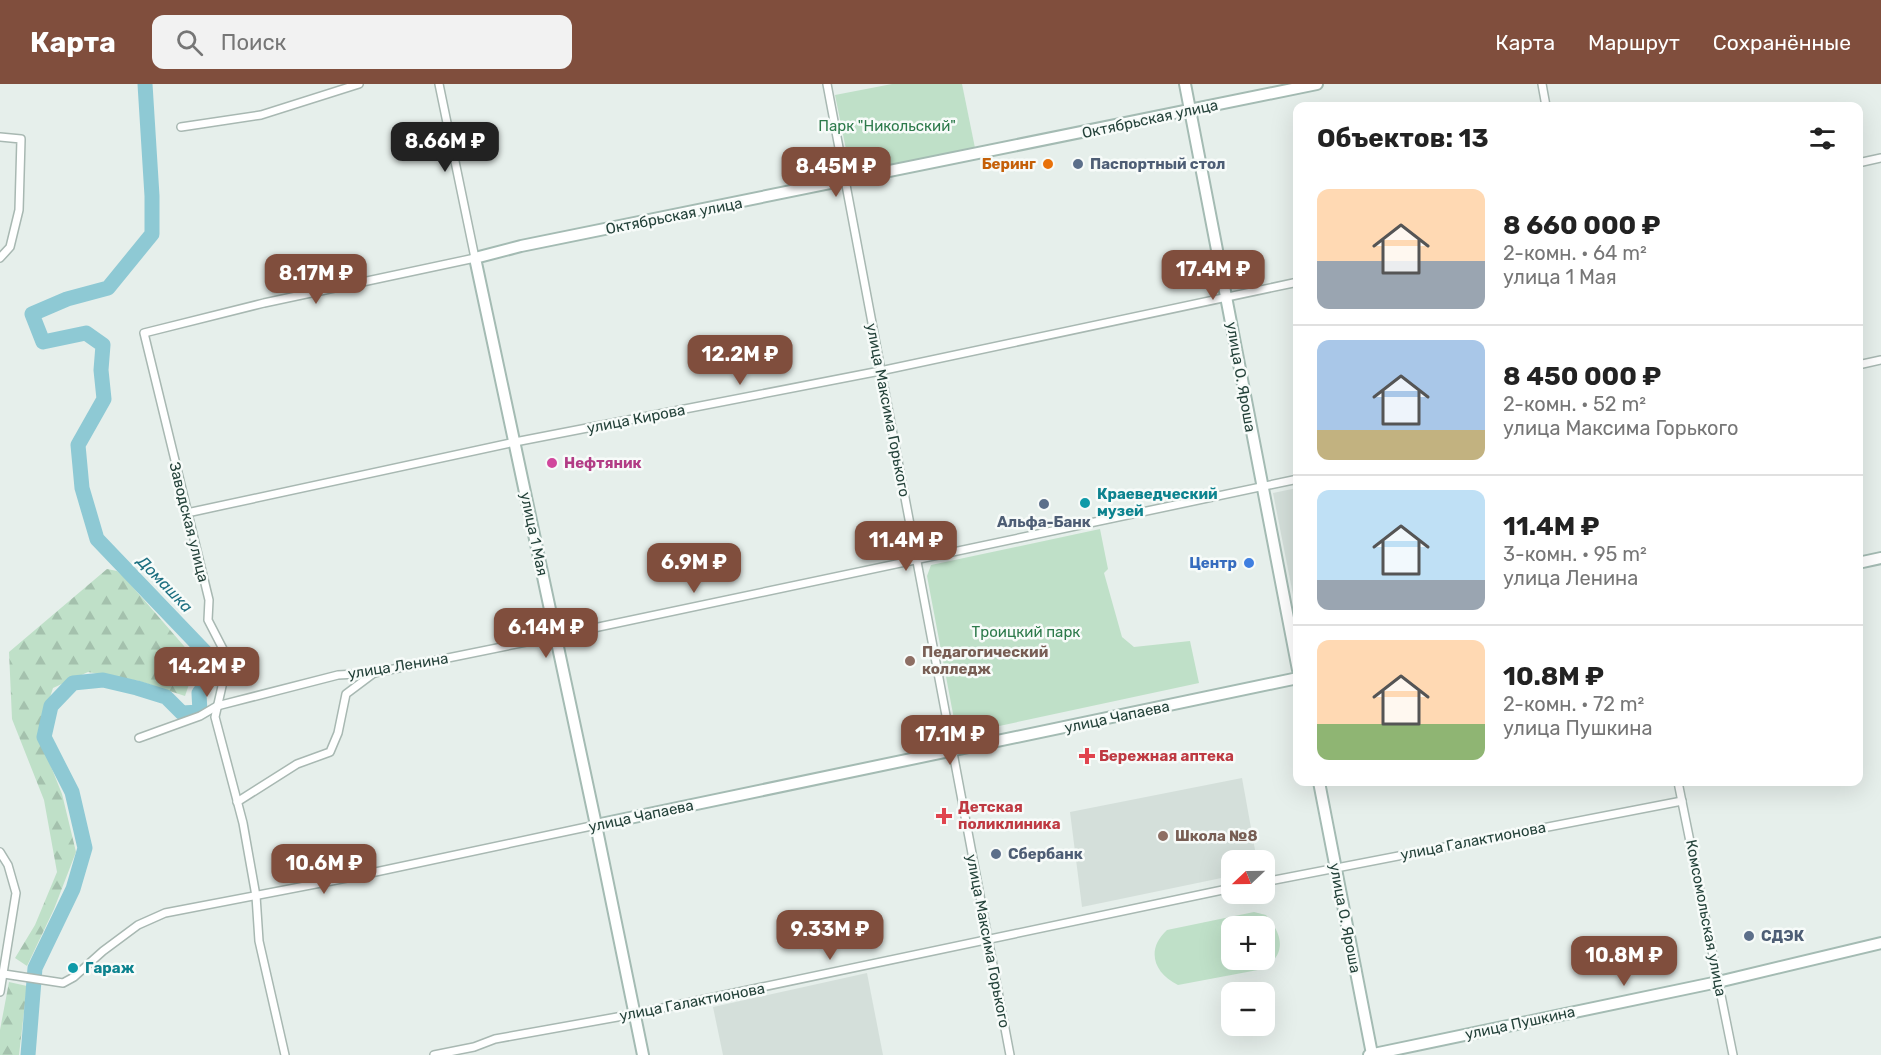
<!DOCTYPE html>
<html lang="ru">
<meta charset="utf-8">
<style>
body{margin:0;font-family:Rubik,sans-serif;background:#f2f2f2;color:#222;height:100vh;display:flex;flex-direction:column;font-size:22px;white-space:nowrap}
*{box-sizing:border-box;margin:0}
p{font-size:20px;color:#767676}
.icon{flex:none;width:33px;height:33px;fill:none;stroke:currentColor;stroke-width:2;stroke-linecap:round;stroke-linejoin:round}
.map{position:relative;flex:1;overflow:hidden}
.details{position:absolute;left:1293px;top:18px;width:570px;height:684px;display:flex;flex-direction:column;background:#fff;border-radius:12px;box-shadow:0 6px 24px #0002}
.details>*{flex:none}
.needle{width:39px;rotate:248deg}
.buttons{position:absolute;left:1221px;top:766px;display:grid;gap:12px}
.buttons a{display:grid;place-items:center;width:54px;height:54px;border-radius:12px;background:#fff;box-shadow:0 6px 24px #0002;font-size:30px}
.price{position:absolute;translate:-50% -51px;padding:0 14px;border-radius:12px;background:#804e3d;color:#fff;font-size:20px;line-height:39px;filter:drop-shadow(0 2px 3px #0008)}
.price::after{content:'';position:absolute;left:50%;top:36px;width:18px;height:14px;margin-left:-9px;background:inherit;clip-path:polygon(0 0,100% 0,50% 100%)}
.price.on{background:#222;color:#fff}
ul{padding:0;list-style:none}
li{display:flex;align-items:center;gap:18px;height:150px;padding:0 24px}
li+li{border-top:2px solid #e0e0e0}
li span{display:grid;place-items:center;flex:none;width:168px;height:120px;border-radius:12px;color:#555}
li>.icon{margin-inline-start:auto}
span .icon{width:72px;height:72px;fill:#fffc;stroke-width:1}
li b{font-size:26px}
h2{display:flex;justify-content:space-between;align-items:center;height:72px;padding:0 24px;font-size:26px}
header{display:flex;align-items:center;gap:36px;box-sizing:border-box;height:84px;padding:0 30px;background:#804e3d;color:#fff}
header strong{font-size:28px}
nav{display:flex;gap:33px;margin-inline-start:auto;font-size:21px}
.search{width:420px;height:54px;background:#f2f2f2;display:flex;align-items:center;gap:15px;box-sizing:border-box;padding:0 21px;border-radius:12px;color:#767676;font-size:22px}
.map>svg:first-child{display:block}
</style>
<header>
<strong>Карта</strong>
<div class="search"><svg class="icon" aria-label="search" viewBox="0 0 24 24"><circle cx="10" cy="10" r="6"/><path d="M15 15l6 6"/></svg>Поиск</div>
<nav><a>Карта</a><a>Маршрут</a><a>Сохранённые</a></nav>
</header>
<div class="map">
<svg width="1881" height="971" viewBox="0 0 1881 971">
<defs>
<pattern id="forest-firs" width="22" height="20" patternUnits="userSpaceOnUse" patternTransform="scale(1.5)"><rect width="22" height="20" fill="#bfe0c8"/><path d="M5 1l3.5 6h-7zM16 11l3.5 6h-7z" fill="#a4c1ad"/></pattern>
</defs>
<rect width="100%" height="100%" fill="#e6efeb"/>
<g fill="#d4dfda">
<path d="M1297 404H1298L1297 531 1273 409Z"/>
<path d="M1242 694 1257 777H1232L1231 792 1082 823 1070 728Z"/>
<path d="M867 889 883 971H723L713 923Z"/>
</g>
<g fill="url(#forest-firs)">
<path d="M107 485 117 487 124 493 197 577 185 612 139 597 88 588 53 604 38 650 62 710 76 768 54 825 27 882 15 874 35 841 57 788 44 716 12 635 9 568Z"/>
<path d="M9 898 27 902 19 971H0V946Z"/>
</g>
<g fill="#bfe0c8" fill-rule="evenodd">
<path d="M892 0H962L975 64 851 90 835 11Z"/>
<path d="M1100 445 1108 485 1104 489 1122 553 1134 563 1190 557 1199 599 957 651 927 492 931 481Z"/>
<path d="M1254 828 1266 831C1283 851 1287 870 1263 885L1178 901C1153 889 1146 865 1167 846ZM1232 843H1264V876H1232Z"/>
</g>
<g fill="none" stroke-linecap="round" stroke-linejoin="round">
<path stroke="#8ec9d4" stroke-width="15" d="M28 971 35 884 73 805 85 764 72 708 44 653 51 622 73 599 103 596 137 604 166 613 182 629 200 628 199 609 209 596 206 569 97 455 82 404 78 361 104 315 101 286 103 261 86 249 43 258 32 230 67 215 108 204 152 150V112L145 0"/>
<g stroke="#a8b8b2" stroke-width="10">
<g id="street">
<path d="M827 0 1010 971"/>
<path d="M1542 0 1546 22"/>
<path d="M181 43 261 31 359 0"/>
<path d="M0 53 21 55 19 126 10 163 0 174"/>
<path d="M1858 79 1881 74"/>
<path d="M1858 281 1881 276"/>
<path d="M187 429 515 358 880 287 1298 198"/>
<path d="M139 654 200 632 217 622 338 591 374 589 556 552 1298 395"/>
<path d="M1678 698 1733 971"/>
<path d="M237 718 297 680 330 668 338 649 346 610 374 589"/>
<path d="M0 768 8 781 16 809 0 908"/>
<path d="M1264 798 1682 717"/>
<path d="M4 890 63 899 74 893 103 867 138 841 165 829 352 793 596 741"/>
<path d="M285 971 259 857 256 812 243 739 215 633 225 589 224 567 208 536 209 516 144 249 264 219 475 174 439 0"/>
<path d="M434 971 474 963 495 955 634 930 1232 804"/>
</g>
</g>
<g stroke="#a4bbb3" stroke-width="14">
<g id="secondary">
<path d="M1185 0 1298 586"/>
<path d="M1858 479 1881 474"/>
<path d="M1319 698 1372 970"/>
<path d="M596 741 1298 594"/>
<path d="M643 971 596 741 475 174 521 162 1317 0"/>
<path d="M1369 971 1718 898 1881 859"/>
</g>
</g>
<use href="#street" stroke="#fff" stroke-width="7"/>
<use href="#secondary" stroke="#fff" stroke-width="10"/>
</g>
<circle fill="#e8710a" stroke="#f7fbf9" stroke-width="2" cx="1048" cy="80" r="6"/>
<g fill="#5c6f8a" stroke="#f7fbf9" stroke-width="2">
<circle cx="1078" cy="80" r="6"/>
<circle cx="1044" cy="420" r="6"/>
<circle cx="996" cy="770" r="6"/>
<circle cx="1749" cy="852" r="6"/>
</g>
<circle fill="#d1479c" stroke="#f7fbf9" stroke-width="2" cx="552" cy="379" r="6"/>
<g fill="#0f9aa8" stroke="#f7fbf9" stroke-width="2">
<circle cx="1085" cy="419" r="6"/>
<circle cx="73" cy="884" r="6"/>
</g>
<circle fill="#3f7fe0" stroke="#f7fbf9" stroke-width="2" cx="1249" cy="479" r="6"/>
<g fill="#8d6e63" stroke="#f7fbf9" stroke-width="2">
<circle cx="910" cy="577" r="6"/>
<circle cx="1163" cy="752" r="6"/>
</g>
<g fill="#e0444e" stroke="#f7fbf9" stroke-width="2">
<path d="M1084 663h6v6h6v6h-6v6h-6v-6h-6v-6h6z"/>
<path d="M941 723h6v6h6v6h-6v6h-6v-6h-6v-6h6z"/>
</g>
<g text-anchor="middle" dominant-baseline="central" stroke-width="5" stroke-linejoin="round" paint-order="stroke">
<g font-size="15" fill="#24423a" stroke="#f7fbf9">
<text transform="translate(1150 35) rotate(-12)">Октябрьская улица</text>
<text transform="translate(674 132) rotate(-11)">Октябрьская улица</text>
<text transform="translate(1241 293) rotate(80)">улица О. Яроша</text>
<text transform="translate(888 326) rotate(79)">улица Максима Горького</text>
<text transform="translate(636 335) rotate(-11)">улица Кирова</text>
<text transform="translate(189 438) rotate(76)">Заводская улица</text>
<text transform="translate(534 450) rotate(78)">улица 1 Мая</text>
<text transform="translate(398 582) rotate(-9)">улица Ленина</text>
<text transform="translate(1117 633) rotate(-12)">улица Чапаева</text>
<text transform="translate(641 732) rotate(-12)">улица Чапаева</text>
<text transform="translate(1473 757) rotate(-11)">улица Галактионова</text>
<text transform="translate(1345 834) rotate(79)">улица О. Яроша</text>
<text transform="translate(1706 834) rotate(79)">Комсомольская улица</text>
<text transform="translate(988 857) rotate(79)">улица Максима Горького</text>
<text transform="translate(692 918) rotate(-11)">улица Галактионова</text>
<text transform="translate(1520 939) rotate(-12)">улица Пушкина</text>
</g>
<g font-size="15" fill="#2d7a4b" stroke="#f7fbf9">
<text x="887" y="42">Парк "Никольский"</text>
<text x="1026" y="548">Троицкий парк</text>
</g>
<g font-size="15" font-weight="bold" fill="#c56008" stroke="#f7fbf9" text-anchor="end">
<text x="1036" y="80">Беринг</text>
</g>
<g font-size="15" font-weight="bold" fill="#4e5e75" stroke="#f7fbf9" text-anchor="start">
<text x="1090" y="80">Паспортный стол</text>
<text x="1044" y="438" text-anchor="middle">Альфа-Банк</text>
<text x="1008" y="770">Сбербанк</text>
<text x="1761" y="852">СДЭК</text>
</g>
<g font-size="15" font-weight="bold" fill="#b23c85" stroke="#f7fbf9" text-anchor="start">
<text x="564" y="379">Нефтяник</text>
</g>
<g font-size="15" font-weight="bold" fill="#0d838f" stroke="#f7fbf9" text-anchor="start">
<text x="1097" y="410">Краеведческий<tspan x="1097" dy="17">музей</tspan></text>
<text x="85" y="884">Гараж</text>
</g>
<g font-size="15" font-weight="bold" fill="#366cbe" stroke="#f7fbf9" text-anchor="end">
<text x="1237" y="479">Центр</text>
</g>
<g font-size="15" font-weight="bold" fill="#785e54" stroke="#f7fbf9" text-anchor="start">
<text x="922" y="568">Педагогический<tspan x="922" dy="17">колледж</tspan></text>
<text x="1175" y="752">Школа №8</text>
</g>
<g font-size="15" font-weight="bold" fill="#be3a42" stroke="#f7fbf9" text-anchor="start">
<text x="1099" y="672">Бережная аптека</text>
<text x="958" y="723">Детская<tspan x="958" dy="17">поликлиника</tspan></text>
</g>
<g font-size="16" font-style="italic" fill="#1c6f80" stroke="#f7fbf9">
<text transform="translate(165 500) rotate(46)">Домашка</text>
</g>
</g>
</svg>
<div class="buttons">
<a><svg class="needle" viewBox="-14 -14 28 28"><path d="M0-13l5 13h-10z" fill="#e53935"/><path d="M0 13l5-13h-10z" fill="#767676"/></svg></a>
<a>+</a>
<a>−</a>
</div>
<b class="price on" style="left:445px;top:89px">8.66M ₽</b>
<b class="price" style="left:836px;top:114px">8.45M ₽</b>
<b class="price" style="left:1213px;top:217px">17.4M ₽</b>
<b class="price" style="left:316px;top:221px">8.17M ₽</b>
<b class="price" style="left:740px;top:302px">12.2M ₽</b>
<b class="price" style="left:906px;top:488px">11.4M ₽</b>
<b class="price" style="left:694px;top:510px">6.9M ₽</b>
<b class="price" style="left:546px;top:575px">6.14M ₽</b>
<b class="price" style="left:207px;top:614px">14.2M ₽</b>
<b class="price" style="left:950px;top:682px">17.1M ₽</b>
<b class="price" style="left:324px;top:811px">10.6M ₽</b>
<b class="price" style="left:830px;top:877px">9.33M ₽</b>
<b class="price" style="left:1624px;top:903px">10.8M ₽</b>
<section class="details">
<h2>Объектов: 13<svg class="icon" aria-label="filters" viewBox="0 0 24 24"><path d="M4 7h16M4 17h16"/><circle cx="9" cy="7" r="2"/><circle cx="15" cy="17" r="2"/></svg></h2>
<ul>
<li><span style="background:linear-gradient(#ffd9b3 60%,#9aa5b1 0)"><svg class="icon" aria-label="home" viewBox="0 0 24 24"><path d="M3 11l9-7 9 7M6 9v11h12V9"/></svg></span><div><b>8 660 000 ₽</b><p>2-комн. · 64 m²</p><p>улица 1 Мая</p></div></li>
<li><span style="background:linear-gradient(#a9c7e8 75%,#c2b280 0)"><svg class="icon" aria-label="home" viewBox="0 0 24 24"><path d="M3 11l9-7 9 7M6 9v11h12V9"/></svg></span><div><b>8 450 000 ₽</b><p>2-комн. · 52 m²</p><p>улица Максима Горького</p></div></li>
<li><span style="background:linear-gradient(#bfe0f5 75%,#9aa5b1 0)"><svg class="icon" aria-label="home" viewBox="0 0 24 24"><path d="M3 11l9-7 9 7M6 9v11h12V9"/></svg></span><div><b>11.4M ₽</b><p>3-комн. · 95 m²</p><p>улица Ленина</p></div></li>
<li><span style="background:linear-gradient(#ffd9b3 70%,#8fb573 0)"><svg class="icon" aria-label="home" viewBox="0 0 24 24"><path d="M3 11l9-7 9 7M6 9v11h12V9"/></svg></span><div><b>10.8M ₽</b><p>2-комн. · 72 m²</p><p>улица Пушкина</p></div></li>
</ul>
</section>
</div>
